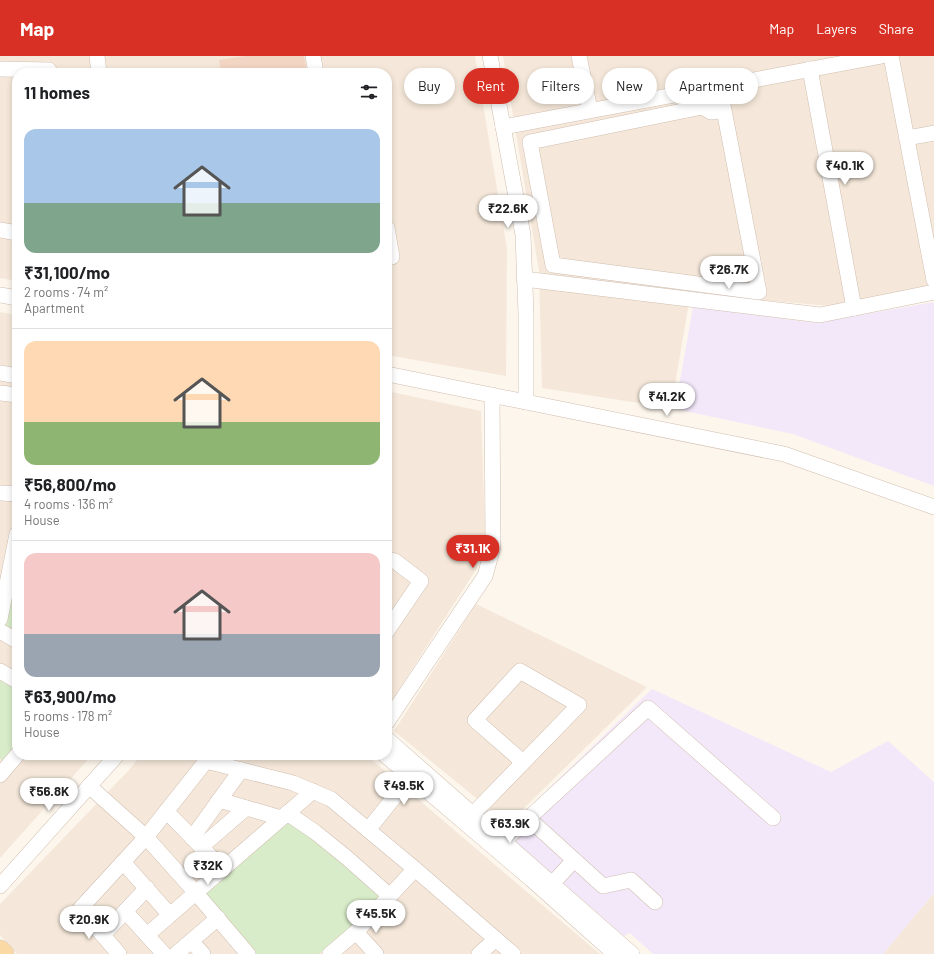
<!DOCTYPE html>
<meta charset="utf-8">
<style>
body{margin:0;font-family:Barlow,sans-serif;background:#f2f2f2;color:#202124;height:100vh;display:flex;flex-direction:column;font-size:15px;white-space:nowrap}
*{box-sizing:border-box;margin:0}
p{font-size:13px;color:#757577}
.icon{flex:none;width:22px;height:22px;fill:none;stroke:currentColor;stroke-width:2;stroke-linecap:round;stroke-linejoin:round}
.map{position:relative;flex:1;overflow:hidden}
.details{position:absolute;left:12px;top:12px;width:380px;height:692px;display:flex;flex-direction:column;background:#fff;border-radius:16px;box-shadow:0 2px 6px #0003}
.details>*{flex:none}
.banner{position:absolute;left:404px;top:12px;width:380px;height:36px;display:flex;gap:8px}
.price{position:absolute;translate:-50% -34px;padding:0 9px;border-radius:14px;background:#fff;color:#222;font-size:13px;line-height:26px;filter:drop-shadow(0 1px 2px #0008)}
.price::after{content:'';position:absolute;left:50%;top:24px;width:12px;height:9px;margin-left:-6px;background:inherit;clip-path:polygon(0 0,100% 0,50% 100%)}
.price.current{background:#d93025;color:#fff}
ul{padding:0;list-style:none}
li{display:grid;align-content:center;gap:8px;height:212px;padding:0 12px}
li+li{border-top:1px solid #e0e0e0}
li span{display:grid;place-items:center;height:124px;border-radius:12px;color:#555}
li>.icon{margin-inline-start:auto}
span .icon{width:72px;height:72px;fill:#fffc;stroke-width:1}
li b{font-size:17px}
h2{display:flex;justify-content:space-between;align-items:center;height:48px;padding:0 12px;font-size:17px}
.chip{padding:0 14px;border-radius:18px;background:#fff;box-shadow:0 2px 6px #0003;font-size:14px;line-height:36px}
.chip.current{background:#d93025;color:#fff}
header{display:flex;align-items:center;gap:24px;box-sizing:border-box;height:56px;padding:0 20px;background:#d93025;color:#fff}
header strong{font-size:19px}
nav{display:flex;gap:22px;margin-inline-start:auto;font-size:14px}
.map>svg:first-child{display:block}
</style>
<header>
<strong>Map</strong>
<nav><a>Map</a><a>Layers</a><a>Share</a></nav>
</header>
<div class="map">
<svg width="934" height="898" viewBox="0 0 934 898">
<rect width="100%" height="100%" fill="#fdf6ec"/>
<g fill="#f5e8da">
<path d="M0 0H475L507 193 506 320 387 299V17H17V225L0 222Z"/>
<path d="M503 0H934V229L829 250 697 238 688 252 671 352 542 332 539 215Z"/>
<path d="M0 256 17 259V699H92L0 802Z"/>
<path d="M387 335 481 355 485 476 477 512 387 652Z"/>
<path d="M476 548 647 631 508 768 394 675Z"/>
<path d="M141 699H362L372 704 600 898H17L0 879V848L130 713Z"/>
<path d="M934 837V898H883Z"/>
</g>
<g fill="#f3e8fa">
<path d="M934 246V430L793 378 675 353 693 251 815 267Z"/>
<path d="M652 633 831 716 888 685 934 726V837L883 898H653L630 877 624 880 515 785 508 772Z"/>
</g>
<g fill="#d8ecc9">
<path d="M17 499V576L3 567Z"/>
<path d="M0 624 17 634V692L4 707 0 702Z"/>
<path d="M289 763 384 839 350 873 319 898H254L204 839Z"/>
</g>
<path fill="#f3d5c3" d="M245 0H304L307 17H221L219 4Z"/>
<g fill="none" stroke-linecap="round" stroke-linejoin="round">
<g stroke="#d1beb0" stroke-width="16">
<g id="minor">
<path d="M97 0 99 17"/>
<path d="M313 0 316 17"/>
<path d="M490 0 523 179 526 257V346"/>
<path d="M579 0 590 54"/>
<path d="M891 0 934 224"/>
<path d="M0 13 49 14V17"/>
<path d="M810 13 854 252"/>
<path d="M719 30 724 54 759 236 553 209 530 86 702 51 711 56 724 54"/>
<path d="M503 71 882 0"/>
<path d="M907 82 934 77"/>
<path d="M387 172 392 201"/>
<path d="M0 174 17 177"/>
<path d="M524 223 820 259 934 236"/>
<path d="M0 239 17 242"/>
<path d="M0 317 17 320"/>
<path d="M387 318 784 398 934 451"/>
<path d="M0 337 17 339"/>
<path d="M0 437 17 438"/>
<path d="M387 503 395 505 421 525 387 575"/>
<path d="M0 563 17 478"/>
<path d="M0 575 17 585"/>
<path d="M0 615 17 625"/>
<path d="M387 666 485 520 493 491 492 339"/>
<path d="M387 683 632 898"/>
<path d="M385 699 532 824 615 898"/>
<path d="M0 719 17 699"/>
<path d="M89 730 146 781 196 837 248 898"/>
<path d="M219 744 281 762"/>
<path d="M166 755 223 813"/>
<path d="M287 757 315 776 346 801 390 840"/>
<path d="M473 758 579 649 520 615 475 664 523 706"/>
<path d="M528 762 603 830 631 824 655 846"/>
<path d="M368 774 416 714"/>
<path d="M192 782 241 714"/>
<path d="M504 785 648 652 773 762"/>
<path d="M201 791 246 752"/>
<path d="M123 806 170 859"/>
<path d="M552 828 574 804"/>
<path d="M0 830 117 699"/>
<path d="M125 855 164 898"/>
<path d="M356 876 376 898"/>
<path d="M103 879 147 832"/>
<path d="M147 879 313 735"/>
<path d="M191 885 203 898"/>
<path d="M119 898 80 853 146 781 206 705 293 727 331 743 415 813 513 898"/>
<path d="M176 898 218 862"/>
<path d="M330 898 356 876 415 813"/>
<path d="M479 898 496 883"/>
</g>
</g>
<g stroke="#dad1cd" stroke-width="21">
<path id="major" d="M0 894 4 898"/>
</g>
<use href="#minor" stroke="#fff" stroke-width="15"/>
<use href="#major" stroke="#fbd9a5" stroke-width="20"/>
</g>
</svg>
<b class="price" style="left:845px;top:130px">₹40.1K</b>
<b class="price" style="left:508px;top:173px">₹22.6K</b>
<b class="price" style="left:729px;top:234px">₹26.7K</b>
<b class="price" style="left:667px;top:361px">₹41.2K</b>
<b class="price current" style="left:473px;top:513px">₹31.1K</b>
<b class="price" style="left:404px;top:750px">₹49.5K</b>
<b class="price" style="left:49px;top:756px">₹56.8K</b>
<b class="price" style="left:510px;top:788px">₹63.9K</b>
<b class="price" style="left:208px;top:830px">₹32K</b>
<b class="price" style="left:376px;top:878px">₹45.5K</b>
<b class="price" style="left:89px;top:884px">₹20.9K</b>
<div class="banner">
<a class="chip">Buy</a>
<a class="chip current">Rent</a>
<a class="chip">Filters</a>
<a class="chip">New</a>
<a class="chip">Apartment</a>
</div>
<section class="details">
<h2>11 homes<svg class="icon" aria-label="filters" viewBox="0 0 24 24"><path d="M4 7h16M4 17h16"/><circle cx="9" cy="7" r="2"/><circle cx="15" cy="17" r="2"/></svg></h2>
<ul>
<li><span style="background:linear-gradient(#a9c7e8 60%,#7fa58c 0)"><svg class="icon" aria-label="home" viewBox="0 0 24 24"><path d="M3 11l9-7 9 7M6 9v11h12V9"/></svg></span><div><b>₹31,100/mo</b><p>2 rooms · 74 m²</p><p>Apartment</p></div></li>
<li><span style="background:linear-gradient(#ffd9b3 65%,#8fb573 0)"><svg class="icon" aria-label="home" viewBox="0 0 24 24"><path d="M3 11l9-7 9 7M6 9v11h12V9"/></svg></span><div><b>₹56,800/mo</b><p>4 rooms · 136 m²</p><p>House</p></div></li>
<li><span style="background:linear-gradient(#f6c9c9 65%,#9aa5b1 0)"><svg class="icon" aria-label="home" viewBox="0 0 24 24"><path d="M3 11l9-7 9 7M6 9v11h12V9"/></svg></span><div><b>₹63,900/mo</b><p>5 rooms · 178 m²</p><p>House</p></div></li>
</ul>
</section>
</div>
